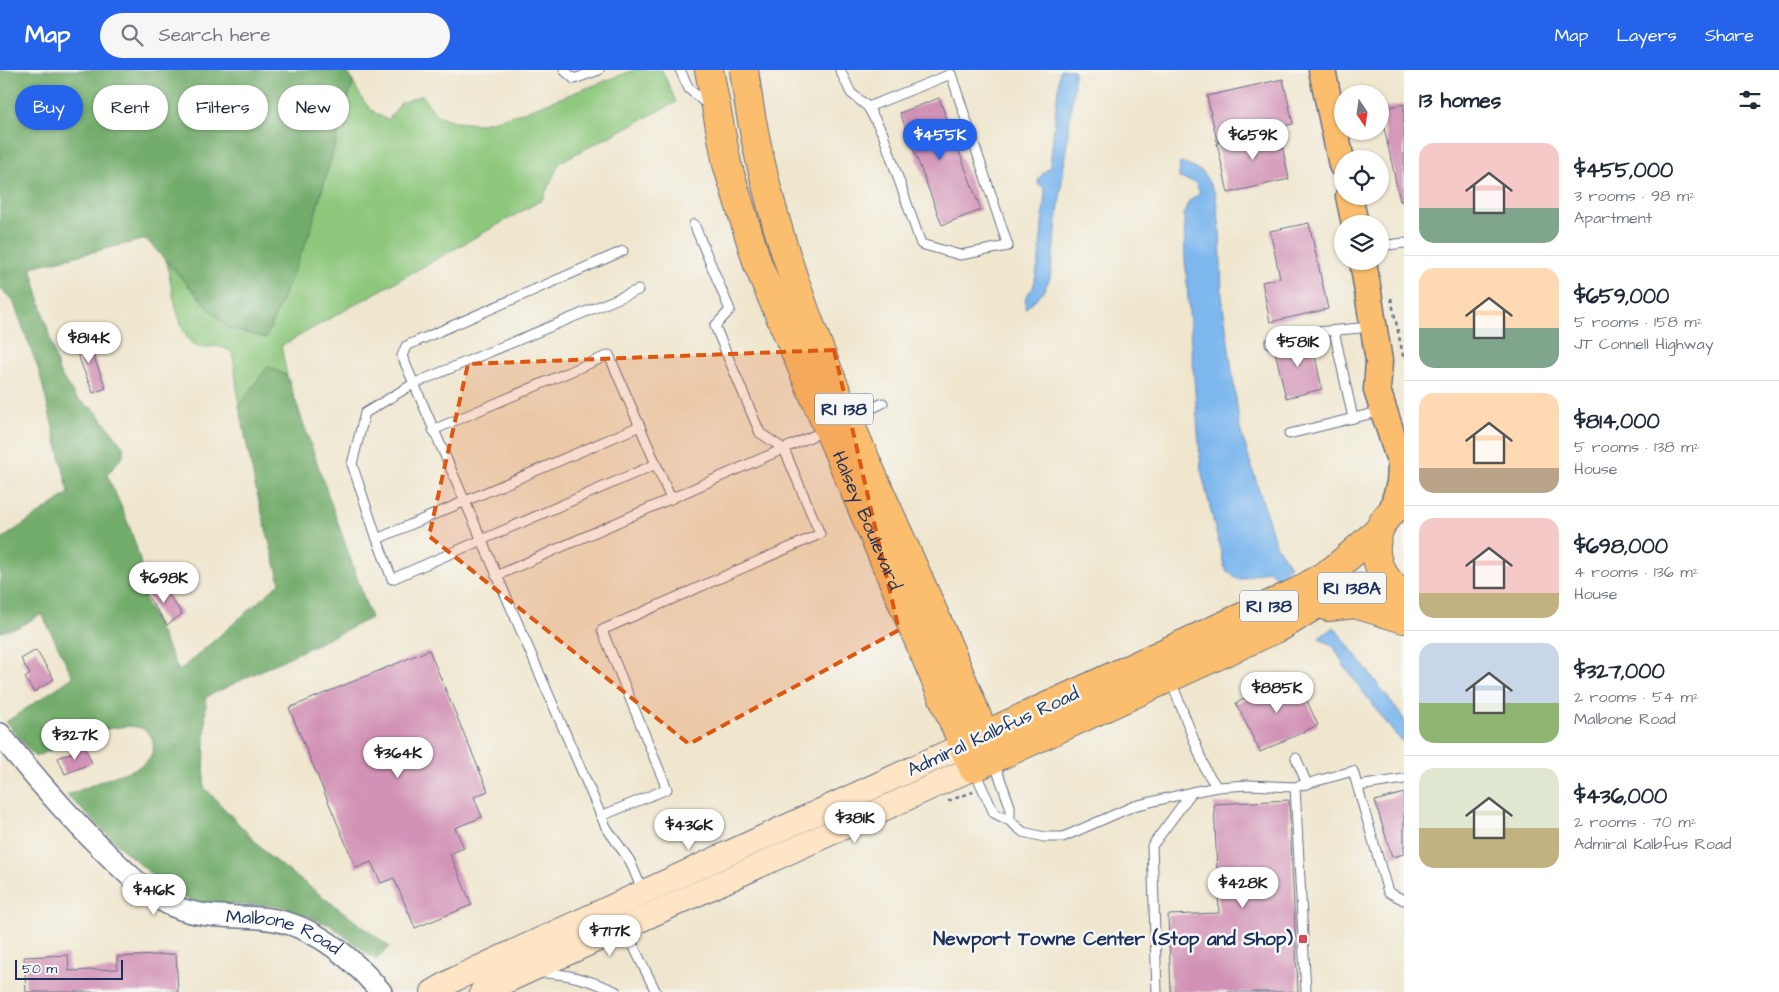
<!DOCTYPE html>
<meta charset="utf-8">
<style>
body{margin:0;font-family:"Architects Daughter",sans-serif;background:#f6f6f7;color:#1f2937;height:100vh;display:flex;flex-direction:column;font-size:19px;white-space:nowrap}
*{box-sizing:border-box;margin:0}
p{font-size:16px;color:#747a83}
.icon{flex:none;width:28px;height:28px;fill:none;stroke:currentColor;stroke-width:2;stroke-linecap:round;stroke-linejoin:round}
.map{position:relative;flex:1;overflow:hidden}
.panel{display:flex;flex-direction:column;background:#fff;width:375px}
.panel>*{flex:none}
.hud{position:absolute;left:15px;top:15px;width:475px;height:45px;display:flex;gap:10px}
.needle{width:32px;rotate:167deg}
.tools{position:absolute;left:1334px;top:15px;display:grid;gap:10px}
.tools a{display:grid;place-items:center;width:55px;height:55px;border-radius:50%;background:#fff;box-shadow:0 1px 4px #0004;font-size:25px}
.scale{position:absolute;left:15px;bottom:12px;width:108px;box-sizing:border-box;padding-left:5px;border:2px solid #1b2f5e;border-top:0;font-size:14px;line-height:18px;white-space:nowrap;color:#1b2f5e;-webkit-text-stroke:4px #f6f6f2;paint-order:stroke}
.price{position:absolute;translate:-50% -42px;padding:0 11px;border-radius:18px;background:#fff;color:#222;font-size:16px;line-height:32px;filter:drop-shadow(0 1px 2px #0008)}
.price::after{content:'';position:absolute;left:50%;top:30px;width:15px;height:11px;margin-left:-8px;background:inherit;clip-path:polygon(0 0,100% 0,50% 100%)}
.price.selected{background:#2563eb;color:#fff}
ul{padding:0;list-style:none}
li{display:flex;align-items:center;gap:15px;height:125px;padding:0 15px}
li+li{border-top:1px solid #e0e1e3}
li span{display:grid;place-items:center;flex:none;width:140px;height:100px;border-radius:15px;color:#555}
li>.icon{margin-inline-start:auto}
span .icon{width:60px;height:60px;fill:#fffc;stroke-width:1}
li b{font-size:21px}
h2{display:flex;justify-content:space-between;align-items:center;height:60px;padding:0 15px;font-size:21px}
.pill{padding:0 18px;border-radius:22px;background:#fff;box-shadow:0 1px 4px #0004;font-size:18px;line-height:45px}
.pill.selected{background:#2563eb;color:#fff}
header{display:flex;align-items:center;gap:30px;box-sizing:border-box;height:70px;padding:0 25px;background:#2563eb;color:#fff}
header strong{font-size:24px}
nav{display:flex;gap:28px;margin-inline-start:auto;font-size:18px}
.search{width:350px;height:45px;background:#f6f6f7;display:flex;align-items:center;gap:12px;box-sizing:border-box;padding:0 18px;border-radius:28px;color:#747a83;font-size:19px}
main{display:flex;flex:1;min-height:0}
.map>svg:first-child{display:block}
</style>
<header>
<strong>Map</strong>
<div class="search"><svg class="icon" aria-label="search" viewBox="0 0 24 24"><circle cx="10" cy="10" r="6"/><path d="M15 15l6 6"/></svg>Search here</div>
<nav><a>Map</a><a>Layers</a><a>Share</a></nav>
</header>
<main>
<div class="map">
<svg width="1404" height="922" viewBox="0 0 1404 922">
<rect width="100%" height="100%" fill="#f6f6f2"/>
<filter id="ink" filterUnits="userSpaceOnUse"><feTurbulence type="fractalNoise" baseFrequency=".02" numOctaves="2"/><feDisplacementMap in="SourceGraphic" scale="10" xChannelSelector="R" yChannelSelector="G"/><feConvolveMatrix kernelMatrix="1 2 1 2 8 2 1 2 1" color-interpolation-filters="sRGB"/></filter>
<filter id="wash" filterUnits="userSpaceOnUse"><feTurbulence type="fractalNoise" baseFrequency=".0096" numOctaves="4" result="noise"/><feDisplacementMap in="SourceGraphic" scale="20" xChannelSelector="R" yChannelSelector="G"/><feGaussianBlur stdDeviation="1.12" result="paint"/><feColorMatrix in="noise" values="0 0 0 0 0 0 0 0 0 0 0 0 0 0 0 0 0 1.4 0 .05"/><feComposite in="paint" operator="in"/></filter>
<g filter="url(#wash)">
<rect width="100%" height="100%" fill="#efe6cd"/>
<path fill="#8dc77b" stroke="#547b6c" d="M634 0H662L676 32 560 92 542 130 281 276 287 306 268 297 239 336 233 284C221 271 210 280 196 276 179 270 170 209 167 192L227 258 310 162 353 12C362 30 369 42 388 50L401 33 422 25 435 44 456 52 479 54 518 44Z"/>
<path fill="#72ac6b" stroke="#466e64" d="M0 0H347L353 12 310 162 266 268 227 258 146 169 31 197 59 302 77 329 96 341 123 376V386L107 405C121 435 148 493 143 525L179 601 280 513 256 420 239 336 268 296 287 306 371 548 206 627 204 717 270 787 390 877 376 890 330 855 281 836 203 834 185 828 165 816 119 776 67 725C84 719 100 711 117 705 125 702 135 700 142 695 149 691 155 681 153 672 145 633 56 678 35 687L6 652 73 607 42 544 19 557 0 562V470L69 423 39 301 13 231 0 218Z"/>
<g fill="#7db7ee" stroke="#4c73a6">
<path d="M1060 0H1074V14L1050 208 1043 222 1025 239 1026 226 1033 218 1039 190 1045 121 1043 116 1038 115 1039 108 1050 96Z"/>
<path d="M1180 92 1203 102 1215 123 1220 159 1222 228 1240 359 1276 475 1290 496 1278 509 1269 500 1238 510 1225 499 1201 400 1185 189 1184 146 1188 132 1200 123 1195 112 1179 108Z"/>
<path d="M1334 557 1404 649V673L1394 663 1346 599 1334 577 1319 568Z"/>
</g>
<g id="blocks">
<g fill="#d292b5">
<path d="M1283 9 1293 54 1217 71 1207 26Z"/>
<path d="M939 28 981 140 942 155 900 43Z"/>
<path d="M1404 34V130L1400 131 1380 39Z"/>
<path d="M1279 60 1289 109 1228 123 1217 73Z"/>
<path d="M1309 153 1328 239 1270 252 1262 212 1280 208 1270 161Z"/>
<path d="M85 265 106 318 93 323 72 271Z"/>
<path d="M1311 268 1322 319 1286 328 1274 277Z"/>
<path d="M161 514 182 544 167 555 146 524Z"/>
<path d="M36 580 54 609 34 622 25 608 30 604 21 589Z"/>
<path d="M429 580 488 721 474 727 482 747 455 758 464 778 450 784 472 835 415 858 394 808 381 813 371 792 356 798 289 638Z"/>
<path d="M1295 605 1318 655 1260 682 1236 633Z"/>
<path d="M85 677 92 693 65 704 58 688Z"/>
<path d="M1404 723V784L1392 787 1375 731Z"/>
<path d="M1289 730 1298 922H1171L1168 845 1219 843 1214 734Z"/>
<path d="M176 884 178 922H26L24 887 68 885 69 901 117 899V887Z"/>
</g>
</g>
</g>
<g filter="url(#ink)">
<use href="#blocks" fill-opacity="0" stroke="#656f85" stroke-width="1"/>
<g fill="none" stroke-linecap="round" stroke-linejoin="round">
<g stroke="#656f85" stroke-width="11">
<g id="service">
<path d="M564 0 574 9 599 0"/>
<path d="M680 0 689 19 709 36"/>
<path d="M840 0 851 23 868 37 883 64 921 174 960 185 1008 176 951 4 868 37"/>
<path d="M1380 176 1404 173"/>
<path d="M623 181 406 276 402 286 606 757 630 791 643 822"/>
<path d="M638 220 413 314 365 343 352 394 377 469 640 356"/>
<path d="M1334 261 1353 348"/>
<path d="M1270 273 1317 262 1371 257"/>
<path d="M851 348 883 333"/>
<path d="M433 360 609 285 671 429"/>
<path d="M1289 364 1382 341"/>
<path d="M377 469 392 509 656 394"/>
<path d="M496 506 826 360"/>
<path d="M1171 611 1206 701 1217 717 1248 715 1295 717 1353 701 1388 822 1404 830"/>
<path d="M1296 688 1307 714"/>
<path d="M994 692 1010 736V751"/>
<path d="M974 700 994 743 1010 751 1023 762 1044 767H1063L1134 736 1192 722"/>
<path d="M1358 716 1404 709"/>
<path d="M1295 717 1306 922"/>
<path d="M601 746 667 719 602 560 820 464 784 379 760 363 715 256 730 240 694 154"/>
<path d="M625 859 656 922"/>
<path d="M541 903C568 903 593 911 617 922"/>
<path d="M1157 922 1152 776 1192 722 1217 717"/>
</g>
</g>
<g stroke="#656f85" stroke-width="24">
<g id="tertiary">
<path id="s1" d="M0 664C34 707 69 747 108 785 128 804 148 825 173 836 200 848 230 846 259 848 310 851 350 885 381 922"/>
</g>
</g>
<g stroke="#656f85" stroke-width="26">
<g id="secondary">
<path d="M433 922 457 908 964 675"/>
<path d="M482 922 973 698"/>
</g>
</g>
<g stroke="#656f85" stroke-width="29">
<g id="primary">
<path d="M1322 0 1342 95"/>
<path d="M1349 126 1355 154"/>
<path d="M1363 191 1379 291 1377 320 1401 394 1400 413 1392 441"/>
</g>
</g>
<g stroke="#656f85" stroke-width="30">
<g id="trunk">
<path id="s2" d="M709 0 727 94 758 195 973 698 1282 556 1338 521 1355 518H1373L1404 528"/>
<path d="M744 0C776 250 909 457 993 689"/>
<path d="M1404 434C1379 444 1369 476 1381 500 1387 511 1396 519 1404 528"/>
<path d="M1328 537 1355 534 1404 549"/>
<path d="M967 673 1299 521 1333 500 1378 461"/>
</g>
</g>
<g stroke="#656f85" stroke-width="2.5" stroke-dasharray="4 4" stroke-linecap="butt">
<path d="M1391 228 1404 290"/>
<path d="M948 731 973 722"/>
</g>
<use href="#service" stroke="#fff" stroke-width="9"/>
<use href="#tertiary" stroke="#fff" stroke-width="21"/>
<use href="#secondary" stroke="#fde5c5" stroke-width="24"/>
<use href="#primary" stroke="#fabe6e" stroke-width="26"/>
<use href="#trunk" stroke="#fabe6e" stroke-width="28"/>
</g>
</g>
<path fill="#de5710" fill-opacity="0.2" stroke="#de5710" stroke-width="4" stroke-dasharray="10 6" stroke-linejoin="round" d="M834 280 899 560 689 674 429 466 468 294Z"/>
<rect fill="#d1495b" stroke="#f6f6f2" stroke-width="2" x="1298" y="864" width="10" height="10" rx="2.5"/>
<g text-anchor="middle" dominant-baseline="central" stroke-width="5" stroke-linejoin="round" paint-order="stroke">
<g fill="#f6f6f2" stroke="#5d6b8a" stroke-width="1">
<rect x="815" y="323.5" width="58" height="31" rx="4"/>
<rect x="1318" y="502.5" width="68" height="31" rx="4"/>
<rect x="1240" y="520.5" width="58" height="31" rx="4"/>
</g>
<g font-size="18" font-weight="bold" fill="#1b2f5e">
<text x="844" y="339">RI 138</text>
<text x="1352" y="518">RI 138A</text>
<text x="1269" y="536">RI 138</text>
</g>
<g font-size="19" fill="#1b2f5e" stroke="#f6f6f2">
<text stroke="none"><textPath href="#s2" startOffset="479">Halsey Boulevard</textPath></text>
<text transform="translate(993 662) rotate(-25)">Admiral Kalbfus Road</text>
<text stroke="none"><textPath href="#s1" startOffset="360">Malbone Road</textPath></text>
</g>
<g font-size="19" font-weight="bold" fill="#1b2f5e" stroke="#f6f6f2" text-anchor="end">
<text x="1293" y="869">Newport Towne Center (Stop and Shop)</text>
</g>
</g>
</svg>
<div class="tools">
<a><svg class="needle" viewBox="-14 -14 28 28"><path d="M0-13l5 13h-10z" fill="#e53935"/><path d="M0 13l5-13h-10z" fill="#747a83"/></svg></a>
<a><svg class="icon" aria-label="locate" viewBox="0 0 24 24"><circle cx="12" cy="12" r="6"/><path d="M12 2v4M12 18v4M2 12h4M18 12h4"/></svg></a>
<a><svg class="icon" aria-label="layers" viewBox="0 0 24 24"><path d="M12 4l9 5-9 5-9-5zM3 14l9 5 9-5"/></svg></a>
</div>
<div class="scale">50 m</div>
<b class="price selected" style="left:940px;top:91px">$455K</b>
<b class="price" style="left:1253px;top:91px">$659K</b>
<b class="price" style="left:89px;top:294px">$814K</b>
<b class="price" style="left:1298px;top:298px">$581K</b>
<b class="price" style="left:164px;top:534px">$698K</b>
<b class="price" style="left:1277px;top:644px">$885K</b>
<b class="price" style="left:75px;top:691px">$327K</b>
<b class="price" style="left:398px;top:709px">$364K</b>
<b class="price" style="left:855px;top:774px">$381K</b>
<b class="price" style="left:689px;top:781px">$436K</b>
<b class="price" style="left:1243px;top:839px">$428K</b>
<b class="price" style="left:154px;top:846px">$416K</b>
<b class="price" style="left:610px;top:887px">$717K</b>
<div class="hud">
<a class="pill selected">Buy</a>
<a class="pill">Rent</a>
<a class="pill">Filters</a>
<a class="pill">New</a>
</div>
</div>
<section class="panel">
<h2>13 homes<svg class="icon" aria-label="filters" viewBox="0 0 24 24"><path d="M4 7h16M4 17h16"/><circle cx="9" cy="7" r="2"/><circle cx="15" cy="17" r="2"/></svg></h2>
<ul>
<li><span style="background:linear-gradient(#f6c9c9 65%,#7fa58c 0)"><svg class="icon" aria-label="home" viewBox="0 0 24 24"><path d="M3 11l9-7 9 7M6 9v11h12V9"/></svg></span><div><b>$455,000</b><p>3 rooms · 98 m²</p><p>Apartment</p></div></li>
<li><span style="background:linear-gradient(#ffd9b3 60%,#7fa58c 0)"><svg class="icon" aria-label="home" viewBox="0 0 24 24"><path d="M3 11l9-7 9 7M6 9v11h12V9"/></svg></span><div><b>$659,000</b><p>5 rooms · 158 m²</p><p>JT Connell Highway</p></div></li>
<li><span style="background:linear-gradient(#ffd9b3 75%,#b9a48a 0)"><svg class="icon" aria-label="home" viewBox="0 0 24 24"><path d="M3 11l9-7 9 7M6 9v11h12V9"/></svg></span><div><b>$814,000</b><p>5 rooms · 138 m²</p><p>House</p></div></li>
<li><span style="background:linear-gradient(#f6c9c9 75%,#c2b280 0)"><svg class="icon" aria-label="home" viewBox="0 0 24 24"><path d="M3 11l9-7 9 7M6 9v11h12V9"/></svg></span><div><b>$698,000</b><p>4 rooms · 136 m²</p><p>House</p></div></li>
<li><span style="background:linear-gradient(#c9d6e8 60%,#8fb573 0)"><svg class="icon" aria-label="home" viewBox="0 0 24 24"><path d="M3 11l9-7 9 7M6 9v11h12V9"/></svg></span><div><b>$327,000</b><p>2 rooms · 54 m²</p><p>Malbone Road</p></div></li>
<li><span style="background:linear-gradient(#dfe7d0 60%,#c2b280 0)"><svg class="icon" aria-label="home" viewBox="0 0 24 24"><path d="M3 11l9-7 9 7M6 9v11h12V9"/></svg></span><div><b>$436,000</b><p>2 rooms · 70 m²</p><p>Admiral Kalbfus Road</p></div></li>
</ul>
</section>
</main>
